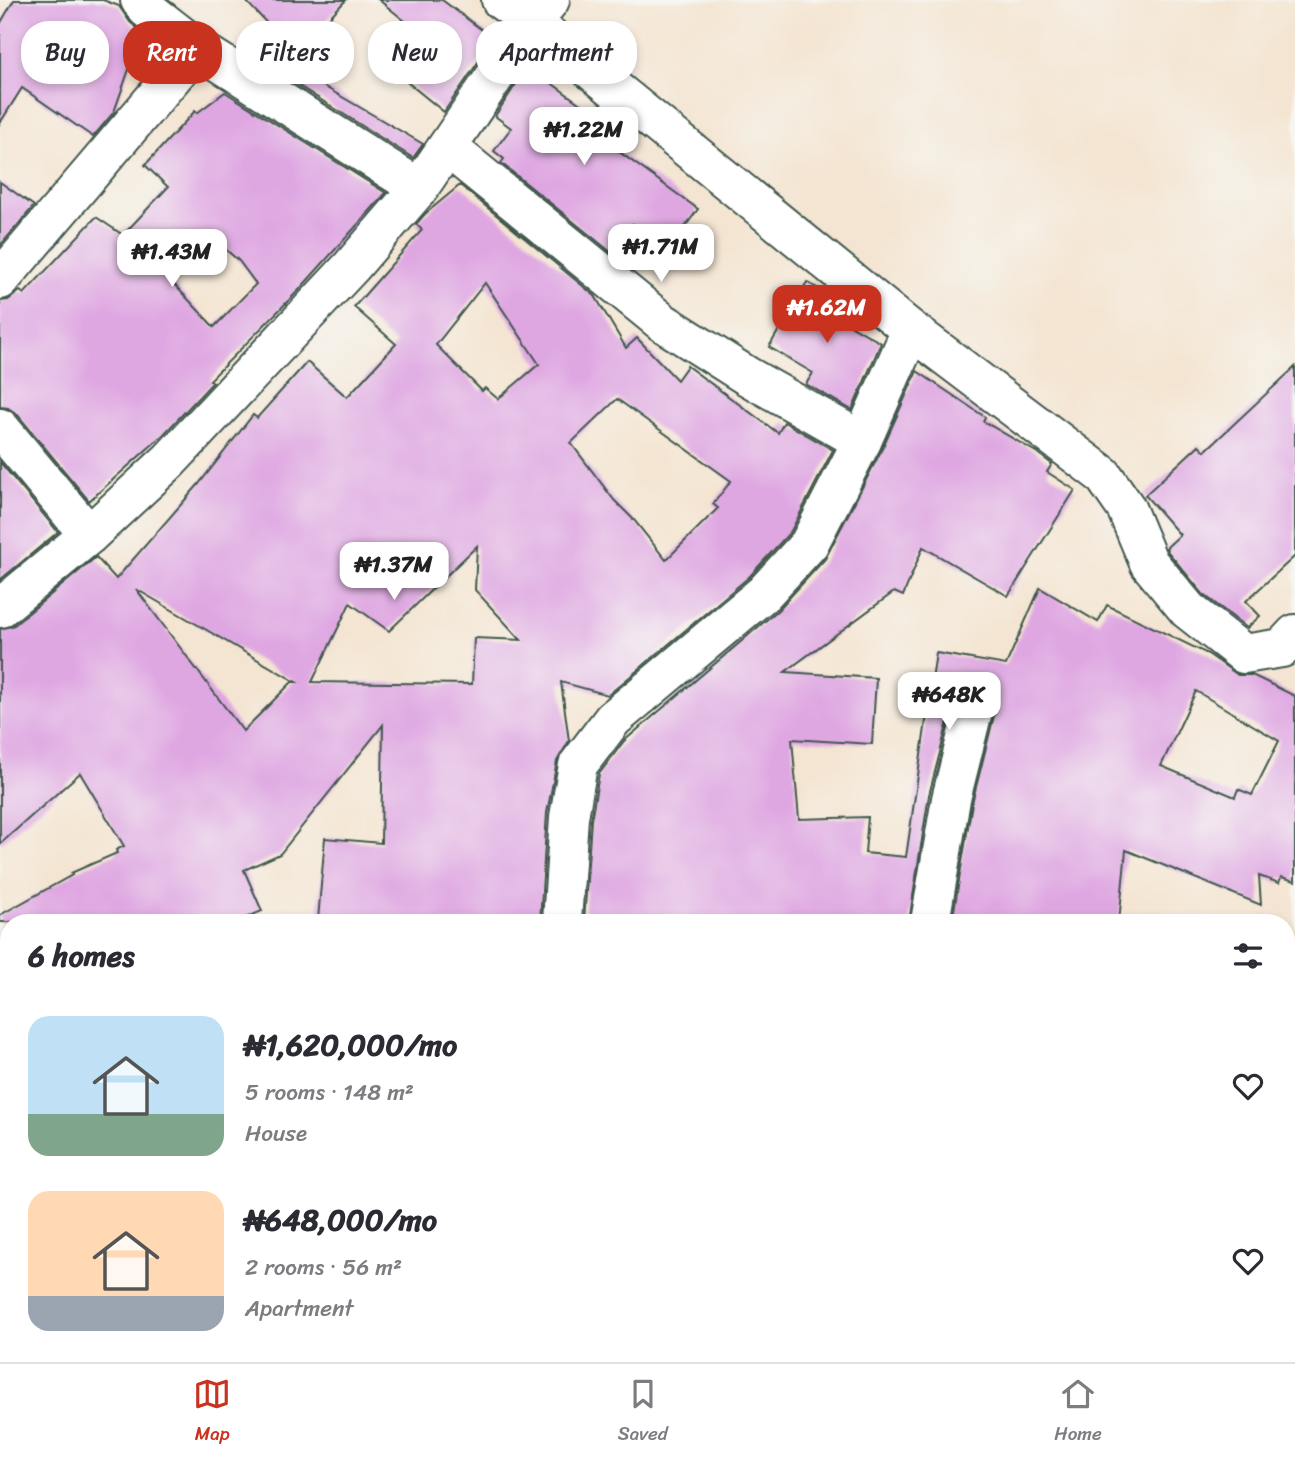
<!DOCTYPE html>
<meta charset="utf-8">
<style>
body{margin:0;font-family:Sriracha,sans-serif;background:#f7f7f7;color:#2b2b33;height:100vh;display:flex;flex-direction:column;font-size:26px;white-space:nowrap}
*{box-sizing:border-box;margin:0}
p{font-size:23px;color:#7c7c81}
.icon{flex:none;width:38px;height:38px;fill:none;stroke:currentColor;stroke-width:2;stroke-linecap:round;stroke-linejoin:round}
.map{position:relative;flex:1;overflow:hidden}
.sheet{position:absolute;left:0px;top:914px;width:1295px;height:450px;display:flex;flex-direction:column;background:#fff;border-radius:28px 28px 0 0;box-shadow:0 4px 10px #0003}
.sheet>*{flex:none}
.guide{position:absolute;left:21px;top:21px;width:700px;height:63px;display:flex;gap:14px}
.price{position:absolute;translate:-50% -60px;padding:0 16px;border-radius:14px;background:#fff;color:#222;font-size:23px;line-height:46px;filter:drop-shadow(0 2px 4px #0008)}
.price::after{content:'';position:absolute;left:50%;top:42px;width:21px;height:16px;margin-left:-10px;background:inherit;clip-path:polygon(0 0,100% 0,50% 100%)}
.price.on{background:#c8321e;color:#fff}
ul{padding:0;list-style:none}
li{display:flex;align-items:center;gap:21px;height:175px;padding:0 28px}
li span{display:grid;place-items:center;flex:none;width:196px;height:140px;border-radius:21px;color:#555}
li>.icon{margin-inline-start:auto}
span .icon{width:84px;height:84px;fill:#fffc;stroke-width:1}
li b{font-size:30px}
h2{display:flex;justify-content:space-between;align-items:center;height:84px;padding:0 28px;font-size:30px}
.chip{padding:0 24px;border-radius:28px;background:#fff;box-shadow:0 4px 10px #0003;font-size:24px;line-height:63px}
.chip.on{background:#c8321e;color:#fff}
.tabs{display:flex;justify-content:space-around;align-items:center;height:98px;border-top:2px solid #e1e1e2;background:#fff;font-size:19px;color:#7c7c81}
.tabs a{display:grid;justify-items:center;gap:4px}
.tabs .on{color:#c8321e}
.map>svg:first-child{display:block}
</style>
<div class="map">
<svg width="1295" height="1362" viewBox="0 0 1295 1362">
<rect width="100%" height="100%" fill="#f6f6f2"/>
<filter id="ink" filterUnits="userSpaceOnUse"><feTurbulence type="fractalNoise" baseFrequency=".0143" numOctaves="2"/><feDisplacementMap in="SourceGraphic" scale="14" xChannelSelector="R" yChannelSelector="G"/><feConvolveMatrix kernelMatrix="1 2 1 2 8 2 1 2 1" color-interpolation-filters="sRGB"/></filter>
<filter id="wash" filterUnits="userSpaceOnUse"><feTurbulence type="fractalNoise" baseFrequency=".00686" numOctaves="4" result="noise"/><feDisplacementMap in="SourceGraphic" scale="28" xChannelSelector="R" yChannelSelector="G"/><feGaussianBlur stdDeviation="1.57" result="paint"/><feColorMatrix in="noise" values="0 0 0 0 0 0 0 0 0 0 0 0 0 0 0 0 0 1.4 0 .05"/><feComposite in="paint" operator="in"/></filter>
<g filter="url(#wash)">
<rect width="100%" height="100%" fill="#f4e5d2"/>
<g id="blocks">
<g fill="#dfa7e2" fill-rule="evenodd">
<path d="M14 0H103L119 6 130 22 150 39 141 64 132 61 114 112 93 137 22 88 0 123V24Z"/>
<path d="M245 0H346L295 53Z"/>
<path d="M379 0H442L494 39 444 112 385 64 410 25Z"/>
<path d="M265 52 294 69 423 144 413 158 258 60Z"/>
<path d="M528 66 616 130 607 143 698 209 669 249 633 224 612 253 501 163 504 159 494 151 511 128 495 116Z"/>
<path d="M225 92 386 193 298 291 210 380 213 382 163 435 89 501 17 414 8 408 0 407V301L8 300 20 291 24 294 96 217 123 235 168 187 145 165 195 111 197 113ZM211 237 239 261 256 284 214 327 170 280Z"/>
<path d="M0 182 34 206 0 246Z"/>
<path d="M460 185 595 296 626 348 637 338 677 380 687 366 778 433 784 422 833 450 791 531 749 577 608 695 561 682 569 741 557 761 547 813 540 922H344L318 920 325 838 381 843 383 725 280 854 244 870 262 911 236 922H0V915L72 875 71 873 117 853 116 850 124 846 80 773 0 844V629L14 625 96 557 116 579 198 485 253 415 257 418 307 362 347 397 396 344 354 307 422 230 416 224 425 214ZM485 283 539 364 498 399 485 388 482 391 436 345ZM617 399 731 481 713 504 718 508 666 560 634 520 614 500 571 443ZM477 546 475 590 521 640 474 638 472 684 312 682 350 603 389 631ZM136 589 296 682H292L243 731Z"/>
<path d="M807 282 844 304 858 315 852 326 881 343 852 410 806 384 813 373 769 347Z"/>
<path d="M1295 367V556L1246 601 1260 616 1247 628 1203 594 1168 552 1166 548 1180 535 1145 495 1199 445 1205 451Z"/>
<path d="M917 371 985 417 983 421 1036 452 1052 464 1047 472 1075 490 1008 596 923 547 903 596 894 592 785 672 876 678 872 744 792 739 799 819 868 817 865 853 906 857 936 653 1006 665 1040 588 1098 622 1107 605 1208 654 1238 675H1252L1295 696V881L1281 877 1279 883 1259 876 1261 905 1126 850 1119 922H952L972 803 996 708V698L991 688 981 682H970L960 687 954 698 929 795 909 922H584L591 820 599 774 624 741 778 610 825 559 881 451ZM1196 691 1279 741 1252 795 1238 789 1235 797 1161 766Z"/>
<path d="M0 462 58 532 0 580Z"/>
</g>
</g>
</g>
<g filter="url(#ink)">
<use href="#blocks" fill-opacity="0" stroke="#3f564c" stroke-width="2"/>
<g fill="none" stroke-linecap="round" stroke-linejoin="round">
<g stroke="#3f564c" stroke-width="42">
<g id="minor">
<path d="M140 0 147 9 197 48 419 188"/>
<path d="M501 0 532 22 911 330 1103 475 1126 508 1149 563 1188 610 1244 654 1282 648 1295 634"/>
<path d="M447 147 662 322 747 376 862 441"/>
<path d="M0 280 197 48"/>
<path d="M0 428 89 535"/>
<path d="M0 608 89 535 169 461 351 267 419 188 532 22 550 0"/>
<path d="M562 922 569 817 578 765 613 719 764 593 809 544 862 441 911 330"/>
<path d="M930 922 951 799 975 703"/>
<path d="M1286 996 1295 998"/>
<path d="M1286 1279 1295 1272"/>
<path d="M112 1354 116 1362"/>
<path d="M1012 1354 1034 1362"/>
<path d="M491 1362 526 1354"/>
<path d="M862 1362 864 1354"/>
<path d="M1216 1362 1223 1354"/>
</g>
</g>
<use href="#minor" stroke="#fff" stroke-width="38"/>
</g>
</g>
</svg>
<b class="price" style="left:584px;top:167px">₦1.22M</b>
<b class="price" style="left:661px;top:284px">₦1.71M</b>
<b class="price" style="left:172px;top:289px">₦1.43M</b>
<b class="price on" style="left:827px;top:345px">₦1.62M</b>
<b class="price" style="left:394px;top:602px">₦1.37M</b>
<b class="price" style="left:949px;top:732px">₦648K</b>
<div class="guide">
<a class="chip">Buy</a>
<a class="chip on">Rent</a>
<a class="chip">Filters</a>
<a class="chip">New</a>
<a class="chip">Apartment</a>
</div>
<section class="sheet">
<h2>6 homes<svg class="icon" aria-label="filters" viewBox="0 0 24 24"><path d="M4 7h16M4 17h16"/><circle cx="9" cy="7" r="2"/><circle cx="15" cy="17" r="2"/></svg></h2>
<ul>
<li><span style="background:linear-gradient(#bfe0f5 70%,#7fa58c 0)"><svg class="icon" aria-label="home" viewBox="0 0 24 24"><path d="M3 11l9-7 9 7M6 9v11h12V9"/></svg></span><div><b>₦1,620,000/mo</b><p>5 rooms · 148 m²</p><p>House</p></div><svg class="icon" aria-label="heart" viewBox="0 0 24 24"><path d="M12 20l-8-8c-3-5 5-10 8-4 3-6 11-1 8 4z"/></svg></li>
<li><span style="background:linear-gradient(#ffd9b3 75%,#9aa5b1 0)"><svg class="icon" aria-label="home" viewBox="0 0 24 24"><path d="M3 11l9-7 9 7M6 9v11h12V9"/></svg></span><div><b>₦648,000/mo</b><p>2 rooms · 56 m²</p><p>Apartment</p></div><svg class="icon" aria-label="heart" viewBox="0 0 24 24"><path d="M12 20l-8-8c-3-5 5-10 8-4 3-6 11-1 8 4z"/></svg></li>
</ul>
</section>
</div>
<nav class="tabs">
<a class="on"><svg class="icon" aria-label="map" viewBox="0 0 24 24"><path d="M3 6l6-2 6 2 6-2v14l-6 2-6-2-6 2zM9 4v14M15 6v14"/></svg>Map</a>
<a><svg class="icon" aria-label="saved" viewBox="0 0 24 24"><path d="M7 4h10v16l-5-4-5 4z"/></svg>Saved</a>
<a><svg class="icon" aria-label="home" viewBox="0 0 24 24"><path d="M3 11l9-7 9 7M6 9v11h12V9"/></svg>Home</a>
</nav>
